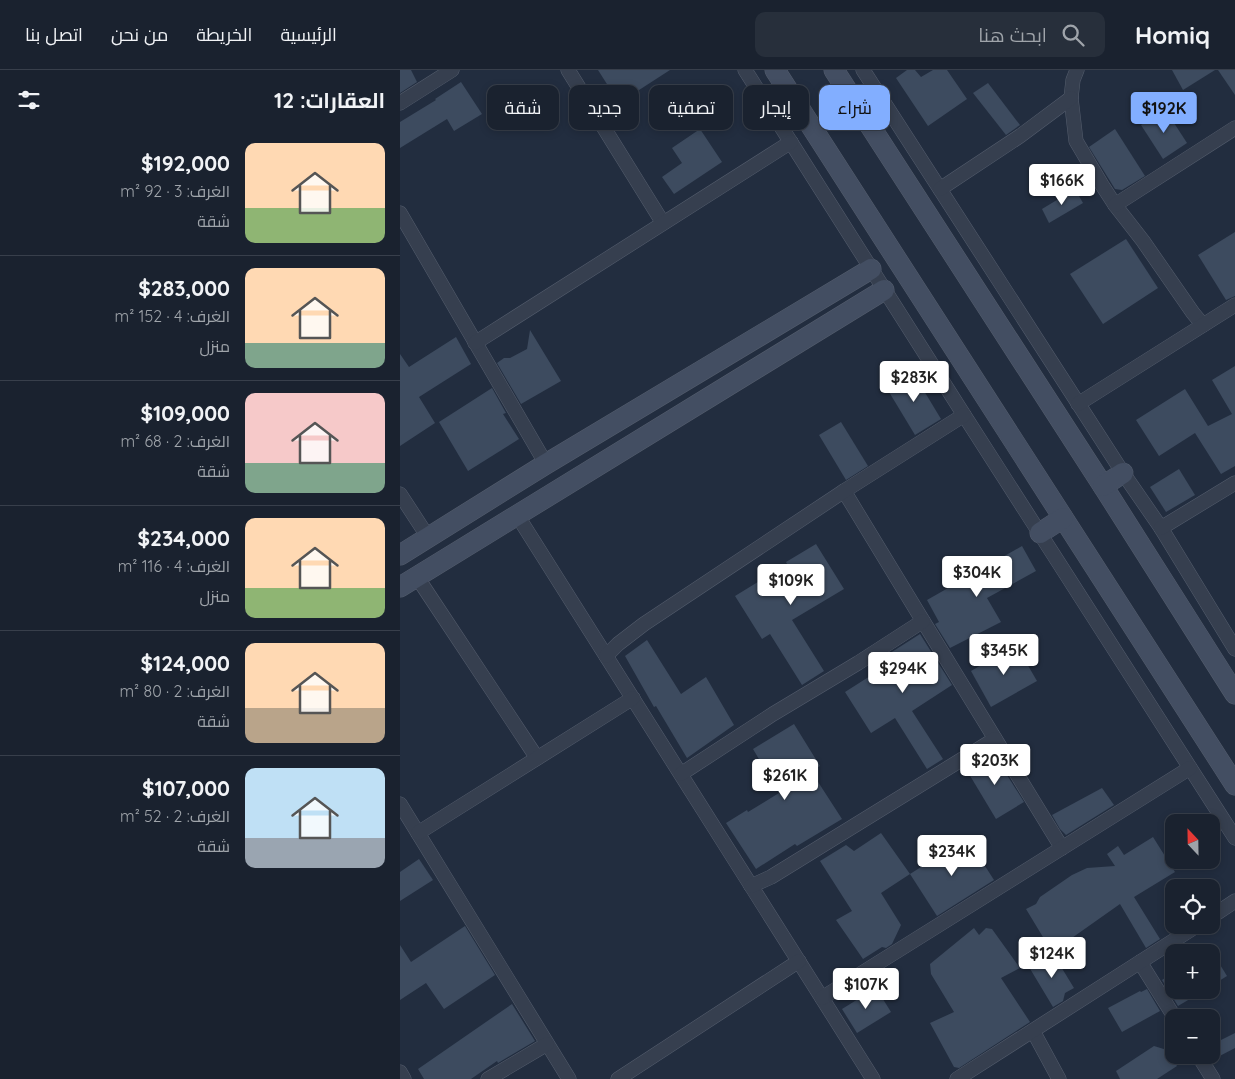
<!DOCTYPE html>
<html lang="ar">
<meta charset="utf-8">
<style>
body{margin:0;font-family:Quicksand,Cairo,sans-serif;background:#272f3b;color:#f1f3f6;direction:rtl;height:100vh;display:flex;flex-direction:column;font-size:19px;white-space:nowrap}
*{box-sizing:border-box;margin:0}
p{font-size:16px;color:#9fa4aa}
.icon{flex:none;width:28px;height:28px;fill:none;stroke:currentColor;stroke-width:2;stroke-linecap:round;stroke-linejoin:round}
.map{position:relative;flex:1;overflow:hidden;direction:ltr}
.sheet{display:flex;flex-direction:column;background:#1a222f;width:400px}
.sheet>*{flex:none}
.hud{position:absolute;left:15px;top:15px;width:475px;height:45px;direction:rtl;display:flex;gap:10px}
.needle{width:32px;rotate:338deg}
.buttons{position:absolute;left:765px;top:744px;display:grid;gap:10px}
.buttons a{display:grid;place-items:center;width:55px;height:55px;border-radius:10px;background:#1a222f;box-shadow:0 2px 8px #0003,0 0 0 1px #383f4b;font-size:25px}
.price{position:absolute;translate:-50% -42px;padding:0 11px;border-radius:5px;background:#fff;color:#222;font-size:16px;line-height:32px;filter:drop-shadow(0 1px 2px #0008)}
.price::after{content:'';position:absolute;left:50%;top:30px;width:15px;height:11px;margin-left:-8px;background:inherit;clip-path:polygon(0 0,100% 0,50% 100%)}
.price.selected{background:#82aeff;color:#111}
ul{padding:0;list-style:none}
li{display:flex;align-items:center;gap:15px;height:125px;padding:0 15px}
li+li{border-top:1px solid #383f4b}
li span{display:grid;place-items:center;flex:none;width:140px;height:100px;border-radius:10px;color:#555}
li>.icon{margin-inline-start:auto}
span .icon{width:60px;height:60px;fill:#fffc;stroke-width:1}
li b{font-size:21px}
h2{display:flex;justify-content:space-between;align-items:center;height:60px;padding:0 15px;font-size:21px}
.pill{padding:0 18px;border-radius:10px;background:#1a222f;box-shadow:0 2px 8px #0003,0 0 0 1px #383f4b;font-size:18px;line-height:45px}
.pill.selected{background:#82aeff;color:#111}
header{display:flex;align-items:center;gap:30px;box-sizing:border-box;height:70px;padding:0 25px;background:#1a222f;border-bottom:1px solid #383f4b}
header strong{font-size:24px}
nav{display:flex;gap:28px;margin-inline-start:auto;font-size:18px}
.search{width:350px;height:45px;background:#272f3b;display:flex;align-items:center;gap:12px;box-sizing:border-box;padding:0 18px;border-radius:10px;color:#9fa4aa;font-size:19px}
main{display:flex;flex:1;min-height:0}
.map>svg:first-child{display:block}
</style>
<header>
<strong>Homiq</strong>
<div class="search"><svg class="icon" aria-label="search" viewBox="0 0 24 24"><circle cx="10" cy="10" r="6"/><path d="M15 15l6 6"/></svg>ابحث هنا</div>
<nav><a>الرئيسية</a><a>الخريطة</a><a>من نحن</a><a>اتصل بنا</a></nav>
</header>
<main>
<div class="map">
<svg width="835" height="1009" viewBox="0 0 835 1009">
<rect width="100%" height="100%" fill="#222d3f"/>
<g fill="#3d4b5f">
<path d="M0 0H11L17 12 0 23Z"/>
<path d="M198 0H270L219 33Z"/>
<path d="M507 0H515L521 7 533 0H547L567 29 528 56 496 8Z"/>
<path d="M772 0H815L783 20Z"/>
<path d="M818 0H835V25Z"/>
<path d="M61 12 82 44 54 61 47 49 0 78V52L36 30 35 29Z"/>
<path d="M588 13 620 55 606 65 573 23Z"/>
<path d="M765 39 787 73 763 89 741 55Z"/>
<path d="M300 59 322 92 274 124 262 107 282 93 272 78Z"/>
<path d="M715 59 745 106 722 120 715 119 689 77Z"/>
<path d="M675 119 683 133 649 153 642 139Z"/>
<path d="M835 162V226L826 230 798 185Z"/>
<path d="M726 169 758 218 703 254 670 204Z"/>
<path d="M130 260 161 311 121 334 97 293 104 288H110L127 279Z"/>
<path d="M56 267 71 294 19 327 35 353 0 376V284L9 297Z"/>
<path d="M835 296V396L821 404 795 363 759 386 736 350 785 319 808 356 832 344 812 310Z"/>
<path d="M512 301 541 349 515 365 486 317Z"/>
<path d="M92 318 106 343 103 344 119 369 68 401 39 352Z"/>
<path d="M441 352 468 396 446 410 419 365Z"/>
<path d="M779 399 795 425 766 442 750 417Z"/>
<path d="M416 474 444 519 392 550 424 601 402 615 370 564 362 569 335 526 387 494 386 492Z"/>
<path d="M622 476 636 501 587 528 601 552 550 578 535 554 539 552 527 530Z"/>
<path d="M520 564 552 615 512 641 543 689 527 699 495 648 471 663 445 622 489 594 484 587Z"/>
<path d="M247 570 281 624 306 607 334 655 287 688 256 636 254 637 225 586Z"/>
<path d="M616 575 637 611 591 637 571 601Z"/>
<path d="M394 654 420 696 411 701 442 749 397 776 395 774 356 799 326 753 347 740 348 742 379 723 353 679Z"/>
<path d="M593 683 624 732 596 749 566 699Z"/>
<path d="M702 718 714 735 666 765 660 759 652 745Z"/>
<path d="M481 763 510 804 481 823 501 855 492 874 486 878 482 877 463 889 436 850 452 841 420 791 446 775 454 781Z"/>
<path d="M753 767 775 802 734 827 760 869 746 878 720 834 652 882 626 839 636 834 640 827 672 805 687 798 715 796 707 784 718 776 724 785Z"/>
<path d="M567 768 594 810 537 846 510 804Z"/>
<path d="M19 789 33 810 0 831V802Z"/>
<path d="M65 856 95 905 44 939 26 913 0 930V875L11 892Z"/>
<path d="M574 858 579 865 586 858 592 859 620 898 601 908 630 952 559 998 554 997 530 953 554 942 531 904 530 894Z"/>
<path d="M811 880 827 906 811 916Z"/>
<path d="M652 882 674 918 665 923 663 931 653 937 629 897Z"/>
<path d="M774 902V920H805L778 936 762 910Z"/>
<path d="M476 918 491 942 457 963 442 939Z"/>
<path d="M747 919 760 941 722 962 708 938 740 921 741 922Z"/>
<path d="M112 934 135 971 98 993 97 991 71 1009H24L18 999Z"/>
<path d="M835 963V978L812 990 811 975Z"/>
<path d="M754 976 767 980 777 996 757 1009H720L716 1001Z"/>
</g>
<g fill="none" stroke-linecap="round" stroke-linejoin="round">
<g stroke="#545d6d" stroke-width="15">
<g id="street">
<path d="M168 0 263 153"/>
<path d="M345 0 564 345 835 768"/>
<path d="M463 0 723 403 761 458 835 579"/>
<path d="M677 0 673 10 671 28 676 71 702 115 715 135 743 171 793 243 803 255"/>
<path d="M0 33 52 0"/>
<path d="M540 119 620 66 671 28"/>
<path d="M715 135 835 58"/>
<path d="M0 143 146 394"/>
<path d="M75 273 391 72"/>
<path d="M678 334 835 235"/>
<path d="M444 421 523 551 662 778"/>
<path d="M0 424 28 467"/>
<path d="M117 445 473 1009"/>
<path d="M761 458 835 413"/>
<path d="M17 507 137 688"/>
<path d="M206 586 218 574 244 554 444 421 564 345"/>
<path d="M281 704 373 644 458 593 523 551"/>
<path d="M0 734 169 1009"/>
<path d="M18 763 233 628"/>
<path d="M351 816 371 807 595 669"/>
<path d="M811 847 835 831"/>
<path d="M740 892 775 948"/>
<path d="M422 928 790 698"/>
<path d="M633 961 659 1009"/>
<path d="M798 985 813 1009"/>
<path d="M0 1002 4 1009"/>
<path d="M88 1009 147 974"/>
<path d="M218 1009 399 891"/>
<path d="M557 1009 798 855"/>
</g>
</g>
<g stroke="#545d6d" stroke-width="21">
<g id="secondary">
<path d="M375 0 835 715"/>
<path d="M434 0 703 416 835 624"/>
<path d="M703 416 723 403"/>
<path d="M640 463 663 448"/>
<path d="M0 485 146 394 471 199"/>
<path d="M0 517 484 220"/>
</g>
</g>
<use href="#street" stroke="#363f4f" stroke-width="14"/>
<use href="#secondary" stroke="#434e62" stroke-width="20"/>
</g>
</svg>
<div class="buttons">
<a><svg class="needle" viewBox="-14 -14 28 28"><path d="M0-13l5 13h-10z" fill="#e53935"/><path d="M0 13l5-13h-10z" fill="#9fa4aa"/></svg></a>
<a><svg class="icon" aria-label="locate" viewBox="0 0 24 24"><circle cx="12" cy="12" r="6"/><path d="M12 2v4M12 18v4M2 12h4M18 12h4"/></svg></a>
<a>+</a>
<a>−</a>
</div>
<b class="price selected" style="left:764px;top:64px">$192K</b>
<b class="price" style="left:662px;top:136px">$166K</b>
<b class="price" style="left:514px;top:333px">$283K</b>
<b class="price" style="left:577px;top:528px">$304K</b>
<b class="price" style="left:391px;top:536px">$109K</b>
<b class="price" style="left:604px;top:606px">$345K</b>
<b class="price" style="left:503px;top:624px">$294K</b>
<b class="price" style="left:595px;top:716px">$203K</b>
<b class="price" style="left:385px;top:731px">$261K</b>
<b class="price" style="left:552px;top:807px">$234K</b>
<b class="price" style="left:652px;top:909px">$124K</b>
<b class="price" style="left:466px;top:940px">$107K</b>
<div class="hud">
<a class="pill selected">شراء</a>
<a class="pill">إيجار</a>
<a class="pill">تصفية</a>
<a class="pill">جديد</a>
<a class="pill">شقة</a>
</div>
</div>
<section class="sheet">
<h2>العقارات: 12<svg class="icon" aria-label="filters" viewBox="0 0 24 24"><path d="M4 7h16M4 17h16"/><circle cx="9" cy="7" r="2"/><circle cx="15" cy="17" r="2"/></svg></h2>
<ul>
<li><span style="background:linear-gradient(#ffd9b3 65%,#8fb573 0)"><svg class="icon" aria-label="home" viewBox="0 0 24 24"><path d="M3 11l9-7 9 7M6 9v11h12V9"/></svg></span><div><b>$192,000</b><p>الغرف: 3 · 92 m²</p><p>شقة</p></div></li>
<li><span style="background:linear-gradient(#ffd9b3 75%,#7fa58c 0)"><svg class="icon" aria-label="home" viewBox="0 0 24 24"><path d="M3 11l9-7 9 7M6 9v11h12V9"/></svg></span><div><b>$283,000</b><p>الغرف: 4 · 152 m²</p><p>منزل</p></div></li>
<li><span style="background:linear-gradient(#f6c9c9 70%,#7fa58c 0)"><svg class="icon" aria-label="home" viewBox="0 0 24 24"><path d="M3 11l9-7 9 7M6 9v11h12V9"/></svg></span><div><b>$109,000</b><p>الغرف: 2 · 68 m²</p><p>شقة</p></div></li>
<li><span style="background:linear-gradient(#ffd9b3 70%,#8fb573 0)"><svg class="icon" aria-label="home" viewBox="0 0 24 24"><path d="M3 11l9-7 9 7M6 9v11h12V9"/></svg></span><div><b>$234,000</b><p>الغرف: 4 · 116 m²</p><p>منزل</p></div></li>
<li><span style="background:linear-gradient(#ffd9b3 65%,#b9a48a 0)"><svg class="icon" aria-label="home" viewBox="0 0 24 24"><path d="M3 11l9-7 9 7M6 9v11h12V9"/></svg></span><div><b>$124,000</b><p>الغرف: 2 · 80 m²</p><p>شقة</p></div></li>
<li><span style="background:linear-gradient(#bfe0f5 70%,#9aa5b1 0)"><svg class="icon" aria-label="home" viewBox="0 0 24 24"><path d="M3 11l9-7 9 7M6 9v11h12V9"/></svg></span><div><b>$107,000</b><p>الغرف: 2 · 52 m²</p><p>شقة</p></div></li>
</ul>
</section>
</main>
